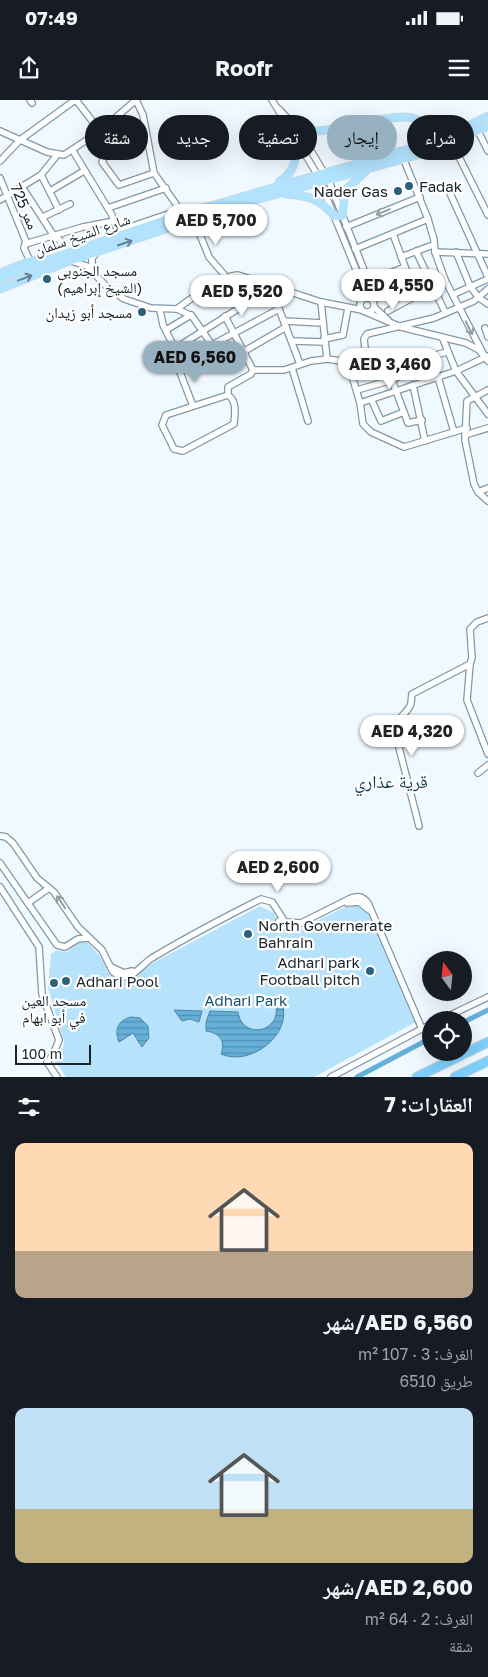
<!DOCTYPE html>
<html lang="ar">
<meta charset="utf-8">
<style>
body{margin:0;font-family:"Golos Text","Noto Naskh Arabic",sans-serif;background:#20242c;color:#f1f3f6;direction:rtl;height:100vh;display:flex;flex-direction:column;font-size:19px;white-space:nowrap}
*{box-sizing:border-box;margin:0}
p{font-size:16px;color:#9ea1a6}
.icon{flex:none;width:28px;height:28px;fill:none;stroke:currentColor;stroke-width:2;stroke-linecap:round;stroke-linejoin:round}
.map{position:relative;height:977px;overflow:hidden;direction:ltr}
.drawer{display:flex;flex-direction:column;background:#171b24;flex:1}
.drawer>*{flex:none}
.top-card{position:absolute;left:15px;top:15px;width:459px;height:45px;direction:rtl;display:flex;gap:10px}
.needle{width:32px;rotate:345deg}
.buttons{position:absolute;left:422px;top:851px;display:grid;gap:10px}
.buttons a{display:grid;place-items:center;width:50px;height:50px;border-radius:50%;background:#171b24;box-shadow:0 5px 20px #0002;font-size:25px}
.scale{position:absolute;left:15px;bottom:12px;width:76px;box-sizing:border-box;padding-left:5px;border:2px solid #1b2429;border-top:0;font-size:14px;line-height:18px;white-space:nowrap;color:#1b2429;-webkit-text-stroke:4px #fff;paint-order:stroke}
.price{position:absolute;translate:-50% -42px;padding:0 11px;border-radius:18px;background:#fff;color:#222;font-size:16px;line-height:32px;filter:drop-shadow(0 1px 2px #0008)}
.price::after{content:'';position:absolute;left:50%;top:30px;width:15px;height:11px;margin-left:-8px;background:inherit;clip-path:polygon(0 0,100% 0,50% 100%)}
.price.selected{background:#98b1c0;color:#111}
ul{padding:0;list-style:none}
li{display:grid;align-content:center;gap:10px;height:265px;padding:0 15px}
li span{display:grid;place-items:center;height:155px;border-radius:10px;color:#555}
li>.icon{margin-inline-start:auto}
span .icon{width:90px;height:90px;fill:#fffc;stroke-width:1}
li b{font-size:21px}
h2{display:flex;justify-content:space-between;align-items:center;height:60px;padding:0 15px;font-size:21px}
.tag{padding:0 18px;border-radius:22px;background:#171b24;box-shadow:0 5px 20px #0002;font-size:18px;line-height:45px}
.tag.selected{background:#98b1c0;color:#111}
.status{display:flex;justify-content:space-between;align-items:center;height:35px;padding:0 25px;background:#171b24;direction:ltr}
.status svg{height:14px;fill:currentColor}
header{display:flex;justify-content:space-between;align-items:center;height:65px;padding:0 15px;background:#171b24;font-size:22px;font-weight:700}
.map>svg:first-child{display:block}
</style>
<div class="status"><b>07:49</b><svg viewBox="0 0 49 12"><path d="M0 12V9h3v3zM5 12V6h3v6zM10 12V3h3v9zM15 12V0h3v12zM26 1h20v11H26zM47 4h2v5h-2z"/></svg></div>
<header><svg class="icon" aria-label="menu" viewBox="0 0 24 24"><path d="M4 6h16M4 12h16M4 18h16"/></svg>Roofr<svg class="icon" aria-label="share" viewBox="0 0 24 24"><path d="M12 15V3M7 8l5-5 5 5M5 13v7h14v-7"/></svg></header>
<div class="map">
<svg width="488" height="977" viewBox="0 0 488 977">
<defs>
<pattern id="water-rules" width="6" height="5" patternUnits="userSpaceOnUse" patternTransform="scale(1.25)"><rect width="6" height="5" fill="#64b0d9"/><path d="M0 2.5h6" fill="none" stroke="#528fb0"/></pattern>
</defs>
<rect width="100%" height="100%" fill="#f0f9ff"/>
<path fill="#b7e2fb" d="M353 803 367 810 417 918 416 922 314 977H66L55 960 63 947 64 942 48 888 51 854 57 850 67 852 80 842H87C93 848 99 854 103 861 105 864 106 869 108 872 119 892 139 874 149 865L260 806 274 813 281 832 293 833Z"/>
<g fill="url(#water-rules)" stroke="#4e86a4">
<path d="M282 903C293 935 250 967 221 954 226 940 219 933 206 931V922L210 911 238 912C242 940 281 933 276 905Z"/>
<path d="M174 910 202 911 199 922 190 919 182 921Z"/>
<path d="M131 917 140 918 148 926 149 938 142 947 133 933 119 942C114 930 118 920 131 917Z"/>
</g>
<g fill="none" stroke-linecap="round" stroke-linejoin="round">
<g stroke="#64b0d9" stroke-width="5">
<path d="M464 922 488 910"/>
<path d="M357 977 431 938"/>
</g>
<g stroke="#8298a5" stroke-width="8">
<g id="minor">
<path d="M30 0 32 3"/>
<path d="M76 0 100 31"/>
<path d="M136 0 143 15 154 73 183 114"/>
<path d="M272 0 317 74 364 189 361 200"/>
<path d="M279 9 299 31 329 81 371 188 373 201"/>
<path d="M144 26 104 58 102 62 119 85 154 73"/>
<path d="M0 31 47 52 64 55 100 31 136 0"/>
<path d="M478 31 488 51"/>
<path d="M452 43 488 115"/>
<path d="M73 51 112 115 119 135"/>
<path d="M404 60 428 119 434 140 435 152 445 180 485 257"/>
<path d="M0 61 20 40 75 0"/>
<path d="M41 75 59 110"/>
<path d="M0 78 27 144"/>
<path d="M22 87 54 136 63 143"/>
<path d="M50 91 84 71"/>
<path d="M449 91 488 177"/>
<path d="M0 100 41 75 57 55"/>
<path d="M108 108 166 88"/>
<path d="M43 117 70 104"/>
<path d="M194 120 209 157 227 178 241 206"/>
<path d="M346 127 420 97"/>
<path d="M118 131 171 113 183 114"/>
<path d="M393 134 416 197"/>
<path d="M355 149 428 119"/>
<path d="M416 151 445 212"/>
<path d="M435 152 488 154"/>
<path d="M456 152 470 186 478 197 488 204"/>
<path d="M401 157 433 145"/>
<path d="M30 161 24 148 25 144 83 127 114 121"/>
<path d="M71 161 87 166 106 186 124 199 151 208 177 209 192 216 212 245 279 209"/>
<path d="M92 171V158L97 152"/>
<path d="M368 182 405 167"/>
<path d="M454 194 488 179"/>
<circle cx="367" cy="205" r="7"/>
<path d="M321 202 327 259"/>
<path d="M374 207 388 220"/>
<path d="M177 209 189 200 231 176 238 175 321 202 362 210"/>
<path d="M160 210 163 225 174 247 176 248 271 188 300 264"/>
<path d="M388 211 445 180"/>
<path d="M366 212 401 227 466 243 479 250 488 261"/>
<path d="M225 216 253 270"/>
<path d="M284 221 323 223"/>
<path d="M485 228 488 237"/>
<path d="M166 230 191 215"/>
<path d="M324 239 343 235 348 208"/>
<path d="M443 239 456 271 488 314"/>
<path d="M292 241 324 242"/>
<path d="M243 252 286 227"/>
<path d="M380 256 387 280"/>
<path d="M366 258 364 239 367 234 434 218 474 201 488 189"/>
<path d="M348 262 360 303 363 324 371 332 404 347 467 328"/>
<path d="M178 267 193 306"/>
<path d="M292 268 308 321"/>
<path d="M253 270H284L311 261 327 259 348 262 397 253 401 264 447 252"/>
<path d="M438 277 454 332"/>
<path d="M392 280 408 323 422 320"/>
<path d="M413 285 425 341"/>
<path d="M357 290 392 280 413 270H420L426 279"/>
<path d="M488 290 467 301 465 340 474 384 478 392 488 401"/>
<path d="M228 295C237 301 235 313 234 324L183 351 174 349 162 325 166 315 228 295V287L251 274 253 270"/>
<path d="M372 301 381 321 404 312"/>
<path d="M360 303 456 271 488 256"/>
<path d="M465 335 488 328"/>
<path d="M478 392 488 388"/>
<path d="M470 564 467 600 488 654"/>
<path d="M478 673 488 665"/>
<path d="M419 726 395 632C397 616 404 617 410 606 412 603 411 598 412 594L470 564 472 558 470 529 477 522 488 518"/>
<path d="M0 736 6 737 13 743 37 778 54 792 78 827 102 850 113 872 121 877C134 878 141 865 152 858 187 837 225 817 261 799L272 802 285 822 300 823"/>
<path d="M0 763 57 845 65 847 78 839 89 838"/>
<path d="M0 787 39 847 42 894 59 940 53 955 47 962 57 977"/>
<path d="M28 803 49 788"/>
<path d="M347 803 359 802 369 810"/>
<path d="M279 821 285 827 291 828 351 798C359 795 363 797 368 803L422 929"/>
<path d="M111 867 124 873 132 871"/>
<path d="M440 920 488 897"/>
<path d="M331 977 431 924"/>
</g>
</g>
<g stroke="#d1d3d4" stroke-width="9">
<g id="major">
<path d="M291 20 308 30 316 31C345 30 380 16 407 17 426 18 432 35 454 30"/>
<path d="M279 82C297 71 298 55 292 36"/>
<path d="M286 94C311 96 318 98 335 116"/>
<path d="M342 116 345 90 365 72"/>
<path d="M0 173 28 162 41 159"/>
<path d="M0 179 51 159 183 114 429 43 464 28 488 16"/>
<path d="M0 189 69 161 241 104 428 52 488 26"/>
</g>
</g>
<g stroke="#d1d3d4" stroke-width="11">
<g id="highway">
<path d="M417 977 488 942"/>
<path d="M455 977 488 961"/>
</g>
</g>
<use href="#minor" stroke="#fff" stroke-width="5.5"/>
<use href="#major" stroke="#b1e2fe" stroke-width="8"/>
<use href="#highway" stroke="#7dcffd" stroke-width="9"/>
</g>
<defs><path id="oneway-shaft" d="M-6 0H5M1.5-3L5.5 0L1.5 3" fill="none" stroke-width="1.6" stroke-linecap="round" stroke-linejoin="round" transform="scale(1.25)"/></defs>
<g stroke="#989c9f">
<use href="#oneway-shaft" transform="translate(383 112) rotate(158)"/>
<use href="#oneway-shaft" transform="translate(469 228) rotate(63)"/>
<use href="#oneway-shaft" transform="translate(61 802) rotate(-124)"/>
</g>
<g stroke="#668394">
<use href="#oneway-shaft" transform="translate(125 143) rotate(-18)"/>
<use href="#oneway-shaft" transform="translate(25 178) rotate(-21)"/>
</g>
<g fill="#2c617d" stroke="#fff" stroke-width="2">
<circle cx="409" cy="86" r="5"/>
<circle cx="398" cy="91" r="5"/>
<circle cx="47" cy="179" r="5"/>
<circle cx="142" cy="212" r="5"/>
<circle cx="248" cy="834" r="5"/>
<circle cx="370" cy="871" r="5"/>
<circle cx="66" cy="881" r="5"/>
<circle cx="54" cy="883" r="5"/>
</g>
<g text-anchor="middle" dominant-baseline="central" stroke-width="4.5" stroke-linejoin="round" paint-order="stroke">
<g font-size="15" fill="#1b2429" stroke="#fff" text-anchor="start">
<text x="419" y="86">Fadak</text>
<text x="388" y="91" text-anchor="end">Nader Gas</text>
<text x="57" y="170">مسجد الجنوبي<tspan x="57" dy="17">(الشيخ إبراهيم)</tspan></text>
<text x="132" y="212" text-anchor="end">مسجد أبو زيدان</text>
<text x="258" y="825">North Governerate<tspan x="258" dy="17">Bahrain</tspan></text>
<text x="360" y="862" text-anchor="end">Adhari park<tspan x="360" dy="17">Football pitch</tspan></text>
<text x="76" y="881">Adhari Pool</text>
<text x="54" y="900" text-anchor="middle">مسجد العين<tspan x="54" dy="17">في أبو ابهام</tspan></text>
</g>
<g font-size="15" fill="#1b2429" stroke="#fff">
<text transform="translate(25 106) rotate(67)">ممر 725</text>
<text transform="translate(82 134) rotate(-19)">شارع الشيخ سلمان</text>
</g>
<g font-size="15" fill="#17526f" stroke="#fff">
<text x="246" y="900">Adhari Park</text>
</g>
<g font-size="18" fill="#113c52" stroke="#fff">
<text x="391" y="681">قرية عذاري</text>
</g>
</g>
</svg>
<div class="buttons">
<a><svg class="needle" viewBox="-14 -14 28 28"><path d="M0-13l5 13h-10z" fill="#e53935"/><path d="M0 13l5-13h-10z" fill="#9ea1a6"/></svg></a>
<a><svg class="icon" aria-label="locate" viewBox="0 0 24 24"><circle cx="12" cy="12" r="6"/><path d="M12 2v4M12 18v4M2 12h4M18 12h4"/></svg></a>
</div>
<div class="scale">100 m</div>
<b class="price" style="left:216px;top:146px">AED 5,700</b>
<b class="price" style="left:393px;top:211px">AED 4,550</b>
<b class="price" style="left:242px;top:217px">AED 5,520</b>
<b class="price selected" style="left:195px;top:283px">AED 6,560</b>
<b class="price" style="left:390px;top:290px">AED 3,460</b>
<b class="price" style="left:412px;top:657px">AED 4,320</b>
<b class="price" style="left:278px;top:793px">AED 2,600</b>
<div class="top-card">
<a class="tag">شراء</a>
<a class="tag selected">إيجار</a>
<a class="tag">تصفية</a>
<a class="tag">جديد</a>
<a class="tag">شقة</a>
</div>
</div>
<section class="drawer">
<h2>العقارات: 7<svg class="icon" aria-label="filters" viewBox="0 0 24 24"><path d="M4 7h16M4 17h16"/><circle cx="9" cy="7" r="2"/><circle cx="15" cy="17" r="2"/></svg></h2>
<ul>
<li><span style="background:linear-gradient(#ffd9b3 70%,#b9a48a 0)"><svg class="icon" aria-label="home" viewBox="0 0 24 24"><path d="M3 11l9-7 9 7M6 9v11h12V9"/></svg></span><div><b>AED 6,560/شهر</b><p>الغرف: 3 · 107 m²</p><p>طريق 6510</p></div></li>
<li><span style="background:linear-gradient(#bfe0f5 65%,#c2b280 0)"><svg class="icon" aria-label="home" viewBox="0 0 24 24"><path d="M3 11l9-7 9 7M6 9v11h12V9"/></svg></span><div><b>AED 2,600/شهر</b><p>الغرف: 2 · 64 m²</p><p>شقة</p></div></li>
</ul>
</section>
